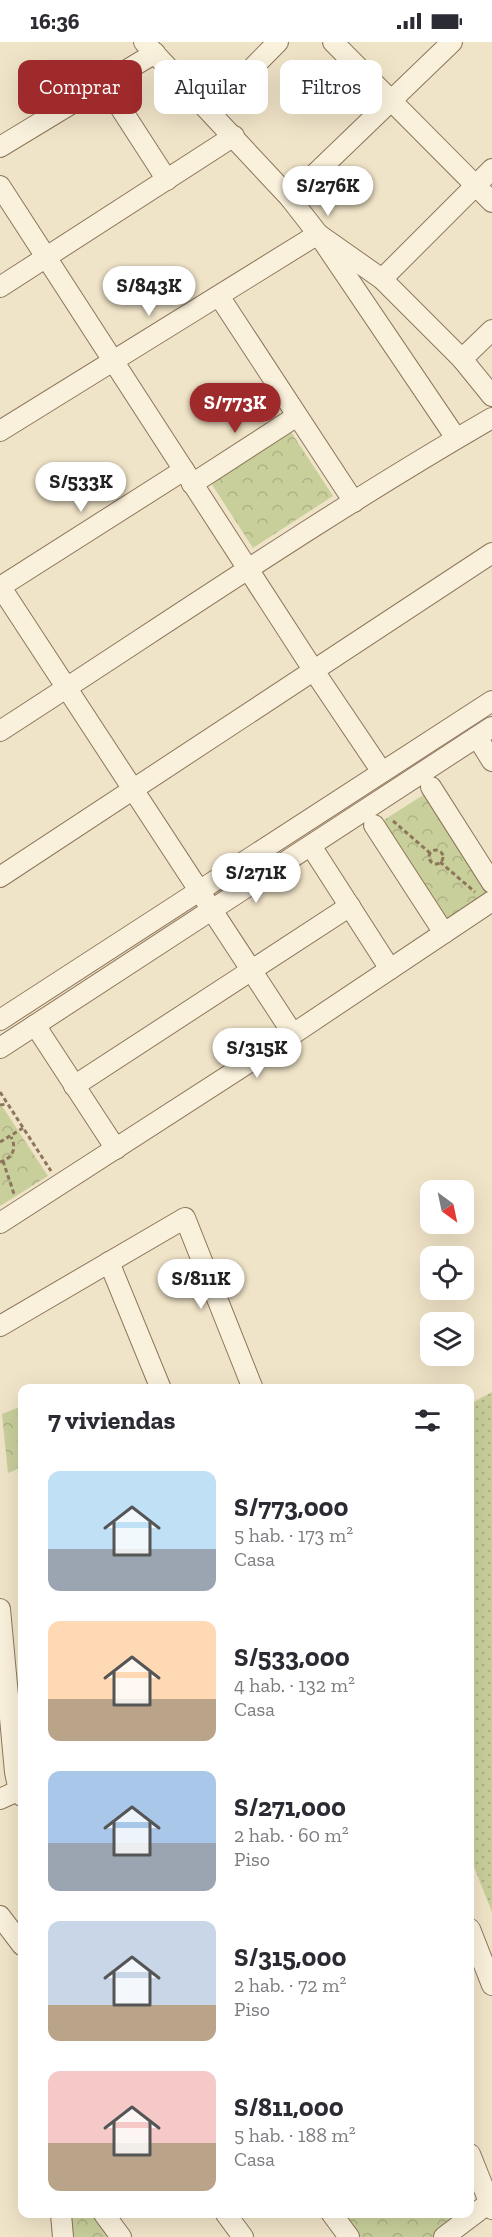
<!DOCTYPE html>
<html lang="es">
<meta charset="utf-8">
<style>
body{margin:0;font-family:"Zilla Slab",serif;background:#f2f2f3;color:#2b2b33;height:100vh;display:flex;flex-direction:column;font-size:22px;white-space:nowrap}
*{box-sizing:border-box;margin:0}
p{font-size:20px;color:#7c7c81}
.icon{flex:none;width:33px;height:33px;fill:none;stroke:currentColor;stroke-width:2;stroke-linecap:round;stroke-linejoin:round}
.map{position:relative;flex:1;overflow:hidden}
.sheet{position:absolute;left:18px;top:1342px;width:456px;height:834px;display:flex;flex-direction:column;background:#fff;border-radius:12px;box-shadow:0 6px 24px #0002}
.sheet>*{flex:none}
.guide{position:absolute;left:18px;top:18px;width:456px;height:54px;display:flex;gap:12px}
.needle{width:39px;rotate:147deg}
.tools{position:absolute;left:420px;top:1138px;display:grid;gap:12px}
.tools a{display:grid;place-items:center;width:54px;height:54px;border-radius:12px;background:#fff;box-shadow:0 6px 24px #0002;font-size:30px}
.price{position:absolute;translate:-50% -51px;padding:0 14px;border-radius:21px;background:#fff;color:#222;font-size:20px;line-height:39px;filter:drop-shadow(0 2px 3px #0008)}
.price::after{content:'';position:absolute;left:50%;top:36px;width:18px;height:14px;margin-left:-9px;background:inherit;clip-path:polygon(0 0,100% 0,50% 100%)}
.price.selected{background:#9e2a2b;color:#fff}
ul{padding:0;list-style:none}
li{display:flex;align-items:center;gap:18px;height:150px;padding:0 30px}
li span{display:grid;place-items:center;flex:none;width:168px;height:120px;border-radius:12px;color:#555}
li>.icon{margin-inline-start:auto}
span .icon{width:72px;height:72px;fill:#fffc;stroke-width:1}
li b{font-size:26px}
h2{display:flex;justify-content:space-between;align-items:center;height:72px;padding:0 30px;font-size:26px}
.pill{padding:0 21px;border-radius:12px;background:#fff;box-shadow:0 6px 24px #0002;font-size:21px;line-height:54px}
.pill.selected{background:#9e2a2b;color:#fff}
.status{display:flex;justify-content:space-between;align-items:center;height:42px;padding:0 30px;background:#fff;direction:ltr}
.status svg{height:16px;fill:currentColor}
.map>svg:first-child{display:block}
</style>
<div class="status"><b>16:36</b><svg viewBox="0 0 49 12"><path d="M0 12V9h3v3zM5 12V6h3v6zM10 12V3h3v9zM15 12V0h3v12zM26 1h20v11H26zM47 4h2v5h-2z"/></svg></div>
<div class="map">
<svg width="492" height="2195" viewBox="0 0 492 2195">
<defs>
<pattern id="grass-dots" width="8" height="8" patternUnits="userSpaceOnUse" patternTransform="scale(1.5)"><rect width="8" height="8" fill="#c9cf9b"/><path d="M2 2h.1M6 6h.1" fill="none" stroke="#aeb285" stroke-width="1.8" stroke-linecap="round"/></pattern>
<pattern id="park-crowns" width="20" height="18" patternUnits="userSpaceOnUse" patternTransform="scale(1.5)"><rect width="20" height="18" fill="#c9cf9b"/><path d="M2 6a3 3 0 1 1 6 0M12 15a3 3 0 1 1 6 0" fill="none" stroke="#aeb285"/></pattern>
</defs>
<rect width="100%" height="100%" fill="#f0e4c8"/>
<path fill="url(#grass-dots)" d="M492 1350V1870L470 1815V1362Z"/>
<g fill="url(#park-crowns)">
<path d="M291 390 333 454 253 506 211 441Z"/>
<path d="M428 750 491 848 442 880 379 781Z"/>
<path d="M2 1064 48 1134 0 1164V1065Z"/>
<path d="M22 1364V1425L8 1431 2 1372Z"/>
<path d="M69 2172H95L112 2195H71Z"/>
<path d="M339 2172H465L434 2195H356Z"/>
</g>
<g fill="none" stroke-linecap="round" stroke-linejoin="round">
<g stroke="#8d765c" stroke-width="22">
<g id="minor">
<path d="M144 0 290 156 318 192 456 396"/>
<path d="M333 0 492 160"/>
<path d="M105 42 167 138"/>
<path d="M210 69 278 0"/>
<path d="M0 105 155 11"/>
<path d="M0 144 314 629 382 730"/>
<path d="M290 156 452 0"/>
<path d="M382 237 492 127"/>
<path d="M0 245 234 94"/>
<path d="M219 254 354 460"/>
<path d="M462 317 492 288"/>
<path d="M0 389 318 192 382 237 462 317 492 354"/>
<path d="M192 442 297 374"/>
<path d="M0 544 293 992"/>
<path d="M0 545 184 428"/>
<path d="M0 689C163 584 324 473 492 376"/>
<path d="M477 695 492 719"/>
<path d="M431 745 492 841"/>
<path d="M374 783 444 891"/>
<path d="M311 804 390 927"/>
<path d="M0 835 492 511"/>
<path d="M0 978 492 659"/>
<path d="M35 983 116 1107"/>
<path d="M0 1006 492 685"/>
<path d="M74 1044 350 864"/>
<path d="M0 1181 293 992 492 859"/>
<path d="M109 1220 161 1347"/>
<path d="M0 1284 185 1176 253 1347"/>
<path d="M0 1567 15 1730 19 1749 22 1754"/>
<path d="M0 1757 22 1747"/>
<path d="M0 1874 22 1903"/>
<path d="M470 1887 492 1943"/>
<path d="M470 2112 492 2167"/>
<path d="M61 2172 63 2195"/>
<path d="M104 2172 121 2195"/>
<path d="M226 2172 243 2195"/>
<path d="M332 2172 349 2195"/>
<path d="M444 2195 489 2161"/>
</g>
</g>
<g stroke="#8d765c" stroke-width="3" stroke-dasharray="4.5 3" stroke-linecap="butt">
<path d="M393 779 430 811"/>
<circle cx="436" cy="815" r="7"/>
<path d="M440 820 475 850"/>
<path d="M0 1050 51 1129"/>
<path d="M0 1063 7 1062"/>
<path d="M0 1100 23 1086"/>
<path d="M3 1119 14 1152"/>
<path d="M0 1120C13 1116 17 1106 11 1095"/>
</g>
<use href="#minor" stroke="#faf1dc" stroke-width="20"/>
</g>
</svg>
<div class="tools">
<a><svg class="needle" viewBox="-14 -14 28 28"><path d="M0-13l5 13h-10z" fill="#e53935"/><path d="M0 13l5-13h-10z" fill="#7c7c81"/></svg></a>
<a><svg class="icon" aria-label="locate" viewBox="0 0 24 24"><circle cx="12" cy="12" r="6"/><path d="M12 2v4M12 18v4M2 12h4M18 12h4"/></svg></a>
<a><svg class="icon" aria-label="layers" viewBox="0 0 24 24"><path d="M12 4l9 5-9 5-9-5zM3 14l9 5 9-5"/></svg></a>
</div>
<b class="price" style="left:328px;top:175px">S/276K</b>
<b class="price" style="left:149px;top:275px">S/843K</b>
<b class="price selected" style="left:235px;top:392px">S/773K</b>
<b class="price" style="left:81px;top:471px">S/533K</b>
<b class="price" style="left:256px;top:862px">S/271K</b>
<b class="price" style="left:257px;top:1037px">S/315K</b>
<b class="price" style="left:201px;top:1268px">S/811K</b>
<div class="guide">
<a class="pill selected">Comprar</a>
<a class="pill">Alquilar</a>
<a class="pill">Filtros</a>
</div>
<section class="sheet">
<h2>7 viviendas<svg class="icon" aria-label="filters" viewBox="0 0 24 24"><path d="M4 7h16M4 17h16"/><circle cx="9" cy="7" r="2"/><circle cx="15" cy="17" r="2"/></svg></h2>
<ul>
<li><span style="background:linear-gradient(#bfe0f5 65%,#9aa5b1 0)"><svg class="icon" aria-label="home" viewBox="0 0 24 24"><path d="M3 11l9-7 9 7M6 9v11h12V9"/></svg></span><div><b>S/773,000</b><p>5 hab. · 173 m²</p><p>Casa</p></div></li>
<li><span style="background:linear-gradient(#ffd9b3 65%,#b9a48a 0)"><svg class="icon" aria-label="home" viewBox="0 0 24 24"><path d="M3 11l9-7 9 7M6 9v11h12V9"/></svg></span><div><b>S/533,000</b><p>4 hab. · 132 m²</p><p>Casa</p></div></li>
<li><span style="background:linear-gradient(#a9c7e8 60%,#9aa5b1 0)"><svg class="icon" aria-label="home" viewBox="0 0 24 24"><path d="M3 11l9-7 9 7M6 9v11h12V9"/></svg></span><div><b>S/271,000</b><p>2 hab. · 60 m²</p><p>Piso</p></div></li>
<li><span style="background:linear-gradient(#c9d6e8 70%,#b9a48a 0)"><svg class="icon" aria-label="home" viewBox="0 0 24 24"><path d="M3 11l9-7 9 7M6 9v11h12V9"/></svg></span><div><b>S/315,000</b><p>2 hab. · 72 m²</p><p>Piso</p></div></li>
<li><span style="background:linear-gradient(#f6c9c9 60%,#b9a48a 0)"><svg class="icon" aria-label="home" viewBox="0 0 24 24"><path d="M3 11l9-7 9 7M6 9v11h12V9"/></svg></span><div><b>S/811,000</b><p>5 hab. · 188 m²</p><p>Casa</p></div></li>
</ul>
</section>
</div>
